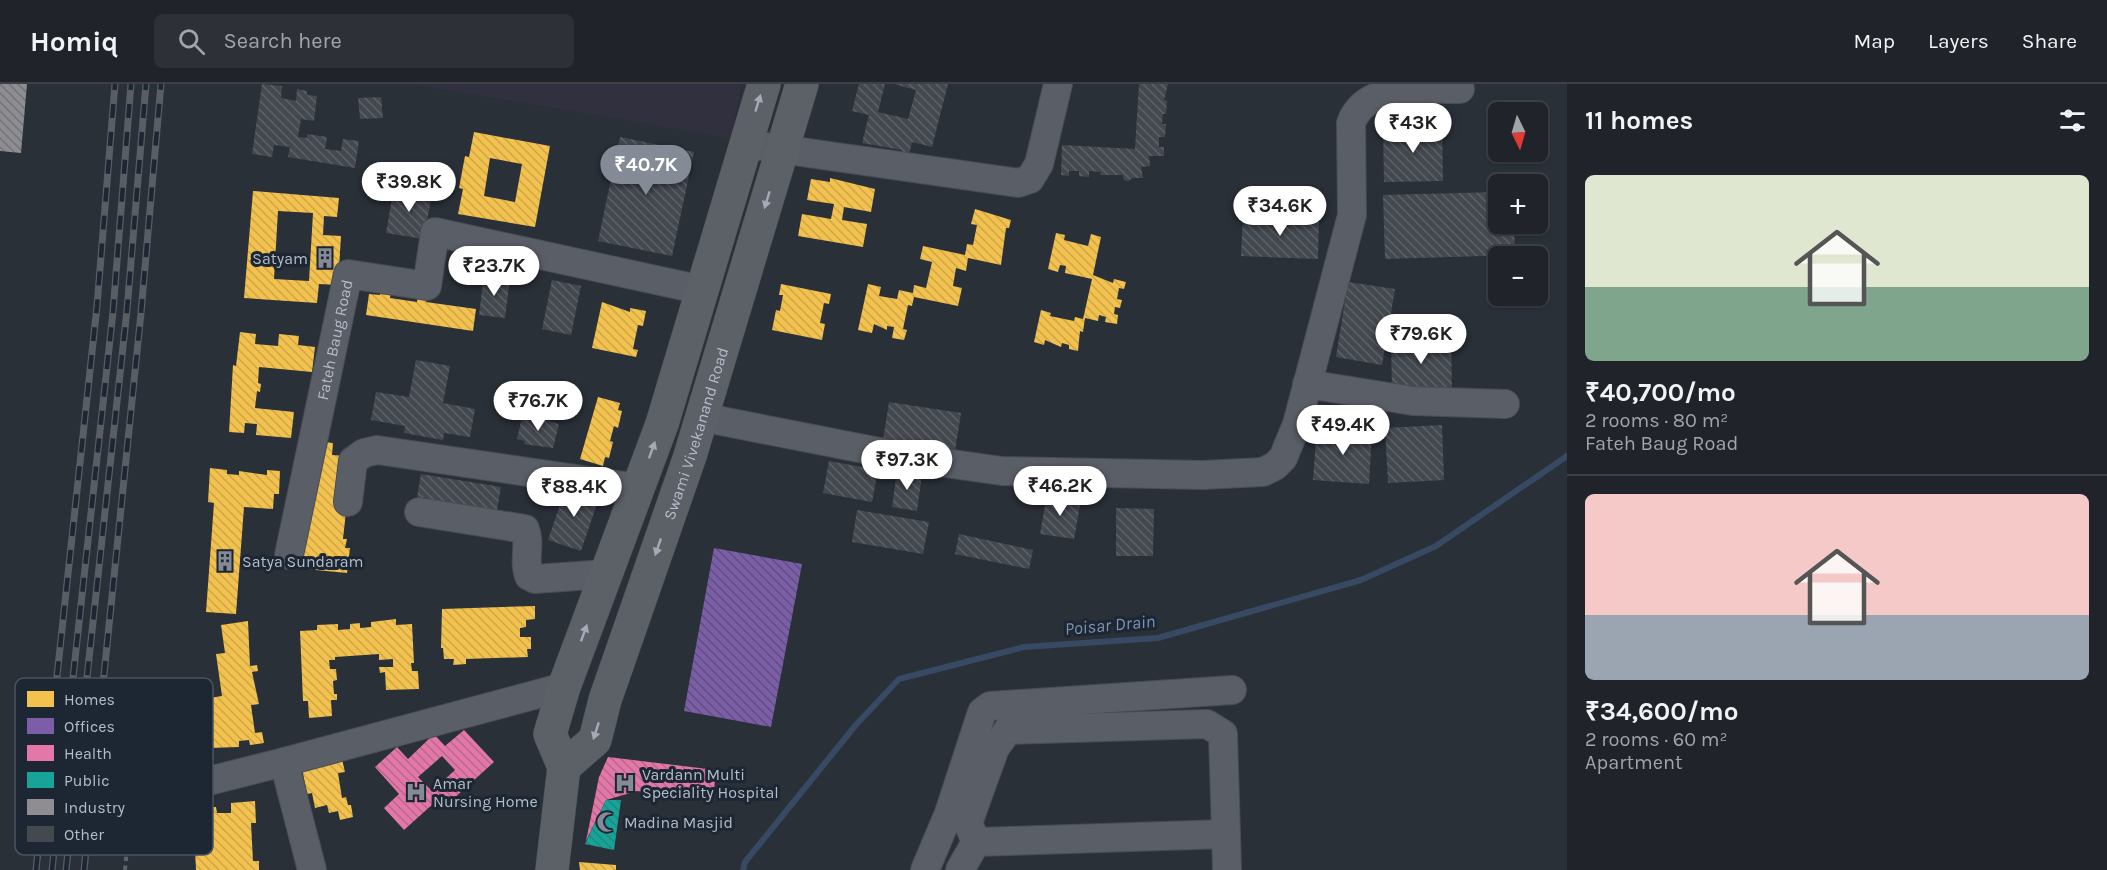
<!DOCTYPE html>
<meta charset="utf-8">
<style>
body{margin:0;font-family:Karla,sans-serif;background:#2d3036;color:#f1f3f6;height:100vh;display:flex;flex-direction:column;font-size:22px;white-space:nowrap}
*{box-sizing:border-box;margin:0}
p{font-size:20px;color:#a2a4a8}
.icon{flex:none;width:33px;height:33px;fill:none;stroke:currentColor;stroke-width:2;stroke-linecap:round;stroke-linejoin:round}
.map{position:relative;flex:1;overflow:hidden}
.drawer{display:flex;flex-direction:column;background:#20242a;width:540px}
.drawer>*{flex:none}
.needle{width:39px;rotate:175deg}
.controls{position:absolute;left:1488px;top:18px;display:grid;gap:12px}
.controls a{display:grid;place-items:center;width:60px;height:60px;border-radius:9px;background:#20242a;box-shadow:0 2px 4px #0004,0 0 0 2px #3d4147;font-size:30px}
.price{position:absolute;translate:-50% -51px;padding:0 14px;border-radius:21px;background:#fff;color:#222;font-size:20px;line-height:39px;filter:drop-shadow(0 2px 3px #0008)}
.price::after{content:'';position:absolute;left:50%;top:36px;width:18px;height:14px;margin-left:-9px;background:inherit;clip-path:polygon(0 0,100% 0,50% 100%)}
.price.active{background:#848b96;color:#fff}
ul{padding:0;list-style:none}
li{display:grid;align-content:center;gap:12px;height:318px;padding:0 18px}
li+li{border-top:2px solid #3d4147}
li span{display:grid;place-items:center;height:186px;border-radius:9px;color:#555}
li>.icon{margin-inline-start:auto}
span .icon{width:108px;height:108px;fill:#fffc;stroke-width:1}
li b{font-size:26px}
h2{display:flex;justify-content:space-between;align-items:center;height:72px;padding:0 18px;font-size:26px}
header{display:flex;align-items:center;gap:36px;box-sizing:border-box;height:84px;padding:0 30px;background:#20242a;border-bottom:2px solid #3d4147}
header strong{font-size:28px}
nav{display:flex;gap:33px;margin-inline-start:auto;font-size:21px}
.search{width:420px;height:54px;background:#2d3036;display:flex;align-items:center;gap:15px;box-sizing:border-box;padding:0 21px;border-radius:9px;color:#a2a4a8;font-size:22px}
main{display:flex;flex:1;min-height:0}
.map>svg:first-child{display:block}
</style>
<header>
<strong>Homiq</strong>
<div class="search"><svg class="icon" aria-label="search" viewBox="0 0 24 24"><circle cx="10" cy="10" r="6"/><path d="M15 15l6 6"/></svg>Search here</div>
<nav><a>Map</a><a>Layers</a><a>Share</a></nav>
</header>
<main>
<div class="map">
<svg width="1567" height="786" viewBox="0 0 1567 786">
<defs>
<pattern id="homes-back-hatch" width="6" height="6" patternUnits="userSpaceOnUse" patternTransform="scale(1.5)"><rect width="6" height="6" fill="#f2c14e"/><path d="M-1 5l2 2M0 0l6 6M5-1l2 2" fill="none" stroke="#cca64a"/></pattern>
<pattern id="offices-back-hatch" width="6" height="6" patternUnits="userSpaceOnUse" patternTransform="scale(1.5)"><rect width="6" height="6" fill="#7b5ea7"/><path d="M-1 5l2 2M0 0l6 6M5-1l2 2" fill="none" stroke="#5f4f7c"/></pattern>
<pattern id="health-back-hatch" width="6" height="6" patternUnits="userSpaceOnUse" patternTransform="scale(1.5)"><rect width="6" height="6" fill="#e377a8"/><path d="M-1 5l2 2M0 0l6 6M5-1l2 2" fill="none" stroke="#b8678d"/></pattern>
<pattern id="public-back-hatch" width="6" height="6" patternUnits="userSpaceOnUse" patternTransform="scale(1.5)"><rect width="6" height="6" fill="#17a398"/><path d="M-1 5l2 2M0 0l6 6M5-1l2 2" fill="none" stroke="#1f8881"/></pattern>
<pattern id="industry-back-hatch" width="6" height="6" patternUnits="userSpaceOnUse" patternTransform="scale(1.5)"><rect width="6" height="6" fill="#8d8d92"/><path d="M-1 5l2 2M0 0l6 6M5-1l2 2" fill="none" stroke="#737478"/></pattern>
<pattern id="building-back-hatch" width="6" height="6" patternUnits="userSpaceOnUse" patternTransform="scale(1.5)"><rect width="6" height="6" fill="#444950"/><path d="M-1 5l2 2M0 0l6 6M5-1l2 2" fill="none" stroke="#5d6168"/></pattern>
</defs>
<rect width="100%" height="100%" fill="#2a3038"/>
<path fill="#31303e" d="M410 0H742L730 54Z"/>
<g fill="url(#homes-back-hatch)" fill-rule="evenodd">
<path d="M474 48 550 62 535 143 458 130 463 105 459 104 465 72 469 73ZM490 74 522 80 515 118 484 112Z"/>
<path d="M830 94 875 105 871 128 844 123 842 136 867 140 863 163 798 152 802 130 831 135 834 120 807 116 811 95 830 98Z"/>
<path d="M253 107 339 114 337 133 324 132 323 151 341 152 338 201 319 200 317 219 244 214ZM278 127 313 129 309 197 274 195Z"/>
<path d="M975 125 1011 136 1009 144H1006L1001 181 968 174 966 187 956 184 953 202 962 204 958 222 914 213 912 222 908 221 903 245 907 246 904 256 892 254 894 243 887 242V246L874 240 872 249 858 246 868 200 881 203 879 212 897 215 899 206 913 209 914 201 926 204 932 178 920 175 923 162 965 171 967 160 973 161 977 141 971 140Z"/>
<path d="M1056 149 1065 151 1064 156 1088 162 1091 150 1101 153 1093 191 1113 199 1114 195 1126 198 1124 205 1119 204 1117 215 1122 216 1120 224 1115 223 1114 230 1118 231 1117 240 1105 238 1106 233 1099 231 1098 237 1085 234 1083 248 1080 247 1078 267 1069 265V261L1062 259 1061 263 1045 256 1044 261 1034 258 1041 226 1051 229 1050 232 1074 237 1075 233 1083 235 1092 195 1065 189 1066 182 1060 181 1058 188 1048 185Z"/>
<path d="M781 200 831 210 829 220 824 219 820 239 825 240 822 256 772 246 776 226 780 227 783 211H779Z"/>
<path d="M380 207 391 208 390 214 417 218 418 211 427 213 426 218 476 225 473 247 366 231 369 210 380 211Z"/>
<path d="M602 218 630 228V224L646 227 643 242 638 241 633 265 638 266 636 273 592 264Z"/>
<path d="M240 248 256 250 255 260 278 262 279 250 299 252 298 261 315 263 312 288 259 283 258 299 261 300 260 308 257 307 255 324 294 328 291 354 256 351 257 340 245 339 244 349 229 348 233 281 236 282Z"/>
<path d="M598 313 620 319 618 326 622 327 618 344 614 342 610 357 613 358 609 374 605 373 603 382 580 375Z"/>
<path d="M316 357 333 359 332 371 346 372 351 382 343 455H347L345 464H350L347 489 295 484Z"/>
<path d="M210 384 227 386V390L239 391V387L267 391V386L280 387 279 410H274L273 425 244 423 236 530 206 528 214 419 208 418Z"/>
<path d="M535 522V535L526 536V543L520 544V553H531V565H527L528 573 466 575V580L453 581 454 575H444L443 564H441L442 525Z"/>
<path d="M396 535V541L412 540 414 579H411L412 587H418L419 605 386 606 385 588 380 589 379 583H393V575L379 576V570L335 573V576H329L330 585H336L337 596 333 597 334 610H337V616H331L332 632 309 634 308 617H303L300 547 317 546V541L338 540V546L350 545V540L360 539V544L371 543V538Z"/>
<path d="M248 537 250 582 257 581 258 587 252 588 259 620 251 621 255 649 262 648 264 659 250 661 249 656 239 657V663L209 664 203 615 222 612 216 570 225 569 221 541Z"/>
<path d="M341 671 345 688 338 689 342 714 346 713 348 721H351L353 733 340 736 338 727 329 729 327 721 315 724 312 709 307 710 301 679Z"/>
<path d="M255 717 256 739H251L253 777H259V786H196L193 724 216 723 217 729H231V719Z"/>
<path d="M579 778 616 781V786H580Z"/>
</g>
<path fill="url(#offices-back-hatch)" d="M714 464 802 480 771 643 684 627Z"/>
<g fill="url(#health-back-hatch)" fill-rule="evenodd">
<path d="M464 646 494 678 441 726 434 719 404 746 384 724 399 710 375 683 397 663 408 675 434 650 445 662ZM442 672 455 686 432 707 418 693Z"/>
<path d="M608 673 716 686 713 716 637 707 606 716 586 757 599 693Z"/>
</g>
<path fill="url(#public-back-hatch)" d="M606 716H621L614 766 585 760Z"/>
<path fill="url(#industry-back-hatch)" d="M0 0H27L21 69 0 67Z"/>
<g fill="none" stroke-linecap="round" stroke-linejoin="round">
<path stroke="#384963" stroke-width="6" d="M743 786 745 778 855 642 899 595 1024 563 1158 554 1361 496 1436 462 1567 372"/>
</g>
<g fill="url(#building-back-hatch)">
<path d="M262 0 282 2 281 14 296 17 297 5 307 7V11L317 12 314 37 301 35 298 53 307 54V50L327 53 325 65 341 67 343 55 359 57 355 84 288 73 290 63 274 61 272 73 252 70Z"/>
<path d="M859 0H885L878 28 908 35 916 6 894 0H948L932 63 912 58 909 71 901 69 902 66 862 59 869 31 852 27Z"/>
<path d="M1139 0H1168L1164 16 1167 17 1166 30H1163L1162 40H1166L1165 53H1159V63H1164V72H1149L1150 82 1141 83 1143 94H1133L1128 97 1124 96 1123 91H1100L1101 88 1089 87V93L1079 92V87H1069V92L1061 91 1062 61 1135 65Z"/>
<path d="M381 13 383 34 360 35 358 14Z"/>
<path d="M1442 42 1443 97 1384 98 1383 43Z"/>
<path d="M620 53 694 68 672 172 598 157Z"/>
<path d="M394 103 432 109 424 155 386 149Z"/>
<path d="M1498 108V140H1514L1515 171 1385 175 1383 111Z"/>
<path d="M1243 130 1319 133 1318 175 1241 172Z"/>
<path d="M484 191 510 194 505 234 479 231Z"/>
<path d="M552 196 581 202 571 251 542 245Z"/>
<path d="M1348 198 1395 205 1382 281 1336 273Z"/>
<path d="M1451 253 1452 307 1392 309 1391 254Z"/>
<path d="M416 276 450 282 443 319 475 325 470 353 444 349 443 356 404 349 405 342 371 336 376 308 409 313Z"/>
<path d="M889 318 961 329 955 367 883 356Z"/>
<path d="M523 329 559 340 553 364 524 360 525 357 517 355Z"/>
<path d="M1442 341 1444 396 1388 399 1385 344Z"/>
<path d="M1317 343 1372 347 1369 400 1313 396Z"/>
<path d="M829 377 878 386 872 418 823 409Z"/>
<path d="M897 387 922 390 917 427 892 423Z"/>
<path d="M421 390 501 403 496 432 416 419Z"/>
<path d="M567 400 600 411 581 467 548 456Z"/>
<path d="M1047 410 1081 416 1074 455 1040 450Z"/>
<path d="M1116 424 1154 425 1153 472H1116Z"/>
<path d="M857 426 929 438 923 470 852 458Z"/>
<path d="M959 450 1033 466 1029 485 955 470Z"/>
</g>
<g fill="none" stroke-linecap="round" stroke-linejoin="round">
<g stroke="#484c53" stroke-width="30">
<g id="minor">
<path d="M746 60 1018 99 1030 95 1039 80 1058 0"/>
<path d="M1307 300 1413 317 1505 320"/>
<path d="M701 333 910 374 1002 387 1203 391 1263 388 1275 382 1283 374 1297 340 1352 131 1351 39C1365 0 1421 5 1460 5"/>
<path d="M348 418 353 377 364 369 377 366 638 404"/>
<path d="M419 428 525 445C531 460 523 477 529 492L535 495 606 490"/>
<path id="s1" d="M289 471 348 190 427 202 435 148 702 206"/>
<path d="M1207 640 1223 650 1226 750 976 758 968 739 995 664 1008 646Z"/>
<path d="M177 705 284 678"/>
<path d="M1226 750 1227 786"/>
<path d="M312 786 284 678 564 603"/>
<path d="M925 786 949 729 982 628 990 622 1232 606"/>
<path d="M960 786 976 758"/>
</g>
</g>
<g stroke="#484c55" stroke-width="34">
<g id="major">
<path id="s2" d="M564 683 595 656 605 616 690 372 802 0"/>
<path d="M552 786 564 683 550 650 564 603 662 340 764 0"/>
</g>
</g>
<path stroke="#5d636a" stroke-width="4" stroke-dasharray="4.5 4.5" stroke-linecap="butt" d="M125 786 133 694"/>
<use href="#minor" stroke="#5a5e66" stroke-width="28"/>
<use href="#major" stroke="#5c6168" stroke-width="33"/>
<g stroke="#595d64" stroke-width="7">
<g id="rail">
<path d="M36 786 97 222 115 0"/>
<path d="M52 786 113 228 131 0"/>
<path d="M66 786 127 226 146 0"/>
<path d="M84 786 141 229 161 0"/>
</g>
</g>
<use href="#rail" stroke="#1d2633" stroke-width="4.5" stroke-dasharray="14" stroke-linecap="butt"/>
</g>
<defs><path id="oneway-solid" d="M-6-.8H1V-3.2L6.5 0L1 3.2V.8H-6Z" transform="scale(1.5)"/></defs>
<g fill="#a2aab6">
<use href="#oneway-solid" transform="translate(758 19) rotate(-73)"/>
<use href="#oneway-solid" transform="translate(767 116) rotate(107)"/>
<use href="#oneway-solid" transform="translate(652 366) rotate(-70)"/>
<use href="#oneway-solid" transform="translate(658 463) rotate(109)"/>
<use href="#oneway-solid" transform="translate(584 549) rotate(-70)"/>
<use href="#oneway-solid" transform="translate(596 647) rotate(108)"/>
</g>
<defs>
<g id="building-bare" transform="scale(1.62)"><path d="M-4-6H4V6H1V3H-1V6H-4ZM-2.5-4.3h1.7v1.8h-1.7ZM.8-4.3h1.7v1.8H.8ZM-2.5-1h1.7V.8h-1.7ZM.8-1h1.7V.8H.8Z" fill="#848b96" stroke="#1d2633" stroke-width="2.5" paint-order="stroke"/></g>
<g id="hospital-bare" transform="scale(1.62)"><path d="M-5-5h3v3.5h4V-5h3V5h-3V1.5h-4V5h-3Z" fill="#848b96" stroke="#1d2633" stroke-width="2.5" paint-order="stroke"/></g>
<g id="mosque-bare" transform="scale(1.62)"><path d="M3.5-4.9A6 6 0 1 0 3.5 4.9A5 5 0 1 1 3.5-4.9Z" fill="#848b96" stroke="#1d2633" stroke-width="2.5" paint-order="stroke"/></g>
</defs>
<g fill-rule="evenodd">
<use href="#building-bare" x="325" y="174"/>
<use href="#building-bare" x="225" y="477"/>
<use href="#hospital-bare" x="625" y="699"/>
<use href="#hospital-bare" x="416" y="708"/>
<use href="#mosque-bare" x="607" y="738"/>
</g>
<g text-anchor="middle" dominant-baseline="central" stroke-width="6" stroke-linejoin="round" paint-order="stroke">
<g font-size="16" fill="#b4bcc9" stroke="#1d2633" text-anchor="start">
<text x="308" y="174" text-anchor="end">Satyam</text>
<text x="242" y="477">Satya Sundaram</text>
<text x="642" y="690">Vardann Multi<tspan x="642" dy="18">Speciality Hospital</tspan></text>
<text x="433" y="699">Amar<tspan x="433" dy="18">Nursing Home</tspan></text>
<text x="624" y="738">Madina Masjid</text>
</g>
<g font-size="16" fill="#b4bcc9" stroke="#1d2633">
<text stroke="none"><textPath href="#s1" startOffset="220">Fateh Baug Road</textPath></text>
<text stroke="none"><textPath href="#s2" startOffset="364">Swami Vivekanand Road</textPath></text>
</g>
<g font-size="18" font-style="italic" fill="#7c92b1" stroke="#1d2633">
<text transform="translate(1110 541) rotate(-5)">Poisar Drain</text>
</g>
</g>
<rect x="15" y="594" width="198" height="177" rx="9" fill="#1d2633" stroke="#4a5360" stroke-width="1.5"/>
<rect x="27" y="607" width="27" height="16" fill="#f2c14e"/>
<rect x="27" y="634" width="27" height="16" fill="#7b5ea7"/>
<rect x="27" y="661" width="27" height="16" fill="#e377a8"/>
<rect x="27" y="688" width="27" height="16" fill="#17a398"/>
<rect x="27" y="715" width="27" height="16" fill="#8d8d92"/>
<rect x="27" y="742" width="27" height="16" fill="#444950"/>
<g font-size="16" fill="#b4bcc9">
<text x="64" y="621">Homes</text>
<text x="64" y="648">Offices</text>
<text x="64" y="675">Health</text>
<text x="64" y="702">Public</text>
<text x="64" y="729">Industry</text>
<text x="64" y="756">Other</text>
</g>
</svg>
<div class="controls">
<a><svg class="needle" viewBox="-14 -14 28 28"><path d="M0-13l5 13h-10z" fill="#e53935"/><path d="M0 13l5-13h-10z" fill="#a2a4a8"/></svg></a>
<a>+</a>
<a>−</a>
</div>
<b class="price" style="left:1413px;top:70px">₹43K</b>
<b class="price active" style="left:646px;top:112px">₹40.7K</b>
<b class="price" style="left:409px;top:129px">₹39.8K</b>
<b class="price" style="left:1280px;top:153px">₹34.6K</b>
<b class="price" style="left:494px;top:213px">₹23.7K</b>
<b class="price" style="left:1421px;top:281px">₹79.6K</b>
<b class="price" style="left:538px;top:348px">₹76.7K</b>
<b class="price" style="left:1343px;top:372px">₹49.4K</b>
<b class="price" style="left:907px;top:407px">₹97.3K</b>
<b class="price" style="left:1060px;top:433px">₹46.2K</b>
<b class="price" style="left:574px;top:434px">₹88.4K</b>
</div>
<section class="drawer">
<h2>11 homes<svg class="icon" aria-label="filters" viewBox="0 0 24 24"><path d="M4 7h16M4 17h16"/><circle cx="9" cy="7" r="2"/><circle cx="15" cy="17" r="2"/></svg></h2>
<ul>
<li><span style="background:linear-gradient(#dfe7d0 60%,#7fa58c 0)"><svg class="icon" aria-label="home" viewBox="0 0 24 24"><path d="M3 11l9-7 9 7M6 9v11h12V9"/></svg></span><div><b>₹40,700/mo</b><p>2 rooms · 80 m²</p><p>Fateh Baug Road</p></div></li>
<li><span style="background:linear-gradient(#f6c9c9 65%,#9aa5b1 0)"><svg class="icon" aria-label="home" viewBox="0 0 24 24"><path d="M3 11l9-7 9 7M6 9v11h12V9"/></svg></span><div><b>₹34,600/mo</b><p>2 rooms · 60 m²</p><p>Apartment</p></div></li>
</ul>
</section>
</main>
